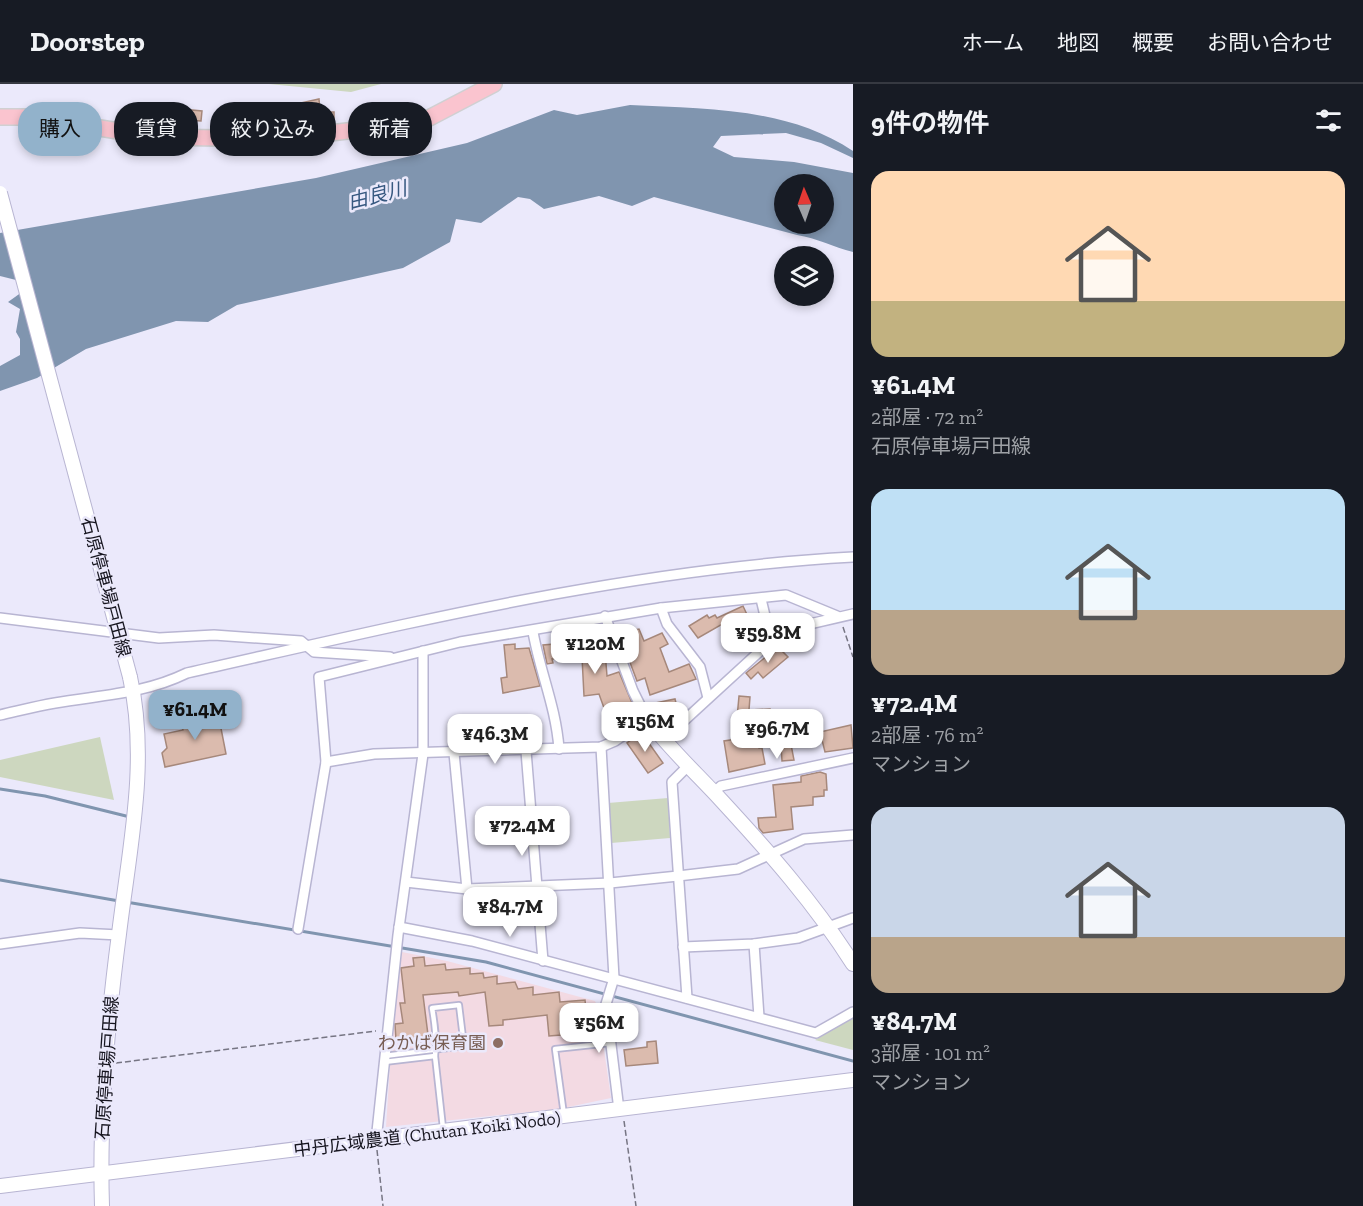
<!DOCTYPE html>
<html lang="ja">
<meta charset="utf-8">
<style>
body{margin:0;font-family:"Zilla Slab","Noto Sans JP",serif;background:#20242c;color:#f1f3f6;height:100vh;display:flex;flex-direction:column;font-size:22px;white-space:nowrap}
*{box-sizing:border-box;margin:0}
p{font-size:20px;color:#9ea1a6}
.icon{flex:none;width:33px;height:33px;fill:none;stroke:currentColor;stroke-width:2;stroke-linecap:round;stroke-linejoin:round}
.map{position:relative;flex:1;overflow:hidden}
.panel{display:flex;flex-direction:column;background:#171b24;width:510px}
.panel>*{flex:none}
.banner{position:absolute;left:18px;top:18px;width:570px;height:54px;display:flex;gap:12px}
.needle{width:39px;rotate:358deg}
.fabs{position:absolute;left:774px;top:90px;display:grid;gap:12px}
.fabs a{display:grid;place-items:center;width:60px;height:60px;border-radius:50%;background:#171b24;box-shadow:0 3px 9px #0003;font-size:30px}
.price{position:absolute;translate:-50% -51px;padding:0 14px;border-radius:12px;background:#fff;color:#222;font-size:20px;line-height:39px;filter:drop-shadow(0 2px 3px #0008)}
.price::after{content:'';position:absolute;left:50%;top:36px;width:18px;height:14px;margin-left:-9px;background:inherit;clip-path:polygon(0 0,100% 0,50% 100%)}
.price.selected{background:#92b2cb;color:#111}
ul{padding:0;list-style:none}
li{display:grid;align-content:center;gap:12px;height:318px;padding:0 18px}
li span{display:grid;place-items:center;height:186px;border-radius:18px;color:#555}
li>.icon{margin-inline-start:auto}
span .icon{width:108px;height:108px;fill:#fffc;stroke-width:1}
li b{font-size:26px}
h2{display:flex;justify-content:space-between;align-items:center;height:72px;padding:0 18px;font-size:26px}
.tag{padding:0 21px;border-radius:24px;background:#171b24;box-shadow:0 3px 9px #0003;font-size:21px;line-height:54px}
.tag.selected{background:#92b2cb;color:#111}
header{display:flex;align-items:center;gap:36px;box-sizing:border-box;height:84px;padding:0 30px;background:#171b24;border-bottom:2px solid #363941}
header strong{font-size:28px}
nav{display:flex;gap:33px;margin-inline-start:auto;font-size:21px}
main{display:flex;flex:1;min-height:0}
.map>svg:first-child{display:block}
</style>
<header>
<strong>Doorstep</strong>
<nav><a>ホーム</a><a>地図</a><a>概要</a><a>お問い合わせ</a></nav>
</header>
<main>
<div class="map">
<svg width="853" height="1122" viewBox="0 0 853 1122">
<rect width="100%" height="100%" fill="#ebe9fb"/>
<path fill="#f3dae3" d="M402 868 447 877 595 917 598 924 611 1014 559 1025 386 1043 391 966Z"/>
<g fill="#cdd7bf">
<path d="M269 0H381L351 8Z"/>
<path d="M100 653 114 716 0 693V676Z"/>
<path d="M668 714 670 754 611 759 608 719Z"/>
<path d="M853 933V966L815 956Z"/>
</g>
<path fill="#8095af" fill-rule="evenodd" d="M630 21C706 25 787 23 853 67V74L821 59 786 49 721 52 713 63 734 73 794 78 853 89V168C833 163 817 154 797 151L654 113 632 122 599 112 544 125 530 115 518 113 481 139 456 135 450 158 403 184 237 221 208 238 176 237 86 265 37 294 0 307V282L20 271V255L16 248 20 225 8 218 22 208 16 196 0 192V149L316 94 467 59 554 26 577 31ZM784 100H824V140H784Z"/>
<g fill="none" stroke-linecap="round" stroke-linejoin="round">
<g stroke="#8095af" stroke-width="3">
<path d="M0 705 45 712 126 732"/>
<path d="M0 796 119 817"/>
<path d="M126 818 486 878 853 977"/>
</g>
</g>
<g fill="#dbbbae" stroke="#a6887b" stroke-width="1.5">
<path d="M319 15 320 28H334V39L296 42V20Z"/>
<path d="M192 26 202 27 201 37 186 36 187 43H153L128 39 129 27 155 29Z"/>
<path d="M253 33 254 43 234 44 233 35Z"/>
<path d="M743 522 750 537 727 547 724 539 698 554 689 542 707 531 709 534 715 531 717 534Z"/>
<path d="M639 545 644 557 662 549 668 560 660 564 669 588 689 580 696 595 650 611 645 594 637 597 619 549Z"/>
<path d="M589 552 591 569 605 567 607 592 619 588 635 626 608 635 599 610 584 612 582 573 552 575 553 579 547 580 543 561 579 558 578 553Z"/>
<path d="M515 560V565L529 564 540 602 503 609 501 594 507 593 504 561Z"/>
<path d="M778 563 788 573 763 594 758 588 751 595 746 589Z"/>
<path d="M739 612 750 613 749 626 770 625V629H797L798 644 788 645 794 676 782 677 780 645H776V642H760V637L737 634Z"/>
<path d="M675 615 679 631 675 632 676 635 671 640 664 642 655 619Z"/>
<path d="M218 629 226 670 165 683 162 669 167 664 164 650 183 646 181 636Z"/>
<path d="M851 641 853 664 825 668 820 648Z"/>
<path d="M641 648 663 679 648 689 627 659Z"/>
<path d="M757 652 759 664H762L765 680 729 688 724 657Z"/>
<path d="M820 688 826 690 827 706H824V712L813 713V721L791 723 793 745 763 749 759 744 758 734 776 733 773 701 801 698V692Z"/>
<path d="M424 873 425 882 445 880 446 886 470 884V890L483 889 484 894 497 892V900L515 898 518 905 533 903V911L559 908 560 918 585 916 588 943 560 947 561 951 549 952 547 931 503 936V941L489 942 485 908 459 912 458 908 423 911 428 951H424L425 958 409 960 408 954 396 956 395 940 403 939 400 919H405L401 884 414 882 413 874Z"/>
<path d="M656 957 658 979 626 982 624 966 647 963V958Z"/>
</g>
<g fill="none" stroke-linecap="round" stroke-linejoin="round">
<g stroke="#b8b5d2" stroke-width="8">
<g id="lane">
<path d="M384 972 464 962 459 921 432 924C435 941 437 955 435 972L443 1044"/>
<path d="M384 978 435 972"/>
<path d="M564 1031 555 965 611 959"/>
</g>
</g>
<g stroke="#b8b5d2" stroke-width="12">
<g id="street">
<path d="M761 515 771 557"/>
<path d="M661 524 667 540 700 583 708 614"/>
<path d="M0 534 159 554 214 551 301 557 314 568 390 573"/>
<path d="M533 548C540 588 556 623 559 665"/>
<path d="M0 631C18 627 37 622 55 619 101 611 144 610 187 589 406 540 627 485 853 473"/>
<path d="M663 656 771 557 788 545 853 530"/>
<path d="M601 663 614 894 606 920 619 1026"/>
<path d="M526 667 543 877"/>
<path d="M454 669 467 805"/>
<path d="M326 678 374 670 601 663 615 657 647 635 633 607 605 532"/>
<path d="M714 708 721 702 853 674"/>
<path d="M406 798 467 805 610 799 678 792 738 785 804 755 853 751"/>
<path d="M399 843 472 857 816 949 853 928"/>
<path d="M298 845 326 678 319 593 460 558 661 524 786 511 837 532"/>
<path d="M0 860 80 849 119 851"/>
<path d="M754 860 759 933"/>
<path d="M683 863 754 860 798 854 853 834"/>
<path d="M687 914 672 698 689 681"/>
<path d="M376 1057 398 851 423 670V567"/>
</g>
</g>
<g stroke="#b8b5d2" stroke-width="16">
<g id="secondary">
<path d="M647 635C669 664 696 689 721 716 769 768 815 820 853 880"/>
<path d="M0 1102 853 996"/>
<path d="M102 1122C99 1031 107 941 119 850 129 766 149 678 130 593"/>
</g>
</g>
<g stroke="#d0d0d2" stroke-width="18">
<path id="primary" d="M0 33H34L154 53 220 54 312 51 409 40 429 34 494 0"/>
</g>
<g stroke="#767583" stroke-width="1.5" stroke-dasharray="6 3" stroke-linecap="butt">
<path d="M843 543 853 573"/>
<path d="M116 979 376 947"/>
<path d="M624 1037 636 1122"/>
<path d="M377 1066 383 1122"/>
</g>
<use href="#lane" stroke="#fff" stroke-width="4.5"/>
<use href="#street" stroke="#fff" stroke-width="9"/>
<use href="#secondary" stroke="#fff" stroke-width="14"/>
<use href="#primary" stroke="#fac4cf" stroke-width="15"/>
<g stroke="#b8b5d2" stroke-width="16" stroke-linecap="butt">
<path id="secondary-bridge" d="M0 109 130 593"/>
</g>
<use href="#secondary-bridge" stroke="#fff" stroke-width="14"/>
</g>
<circle fill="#8d6e63" stroke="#ebe9fb" stroke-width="2" cx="498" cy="959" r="6"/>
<g text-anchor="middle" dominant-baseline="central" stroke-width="5" stroke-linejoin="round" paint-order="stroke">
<g font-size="18" fill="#16151f" stroke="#ebe9fb">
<text transform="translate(106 503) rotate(75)">石原停車場戸田線</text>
<text transform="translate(107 984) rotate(-86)">石原停車場戸田線</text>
<text transform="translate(427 1050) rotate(-7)">中丹広域農道 (Chutan Koiki Nodo)</text>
</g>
<g font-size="18" fill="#785e54" stroke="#ebe9fb" text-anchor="end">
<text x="486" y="959">わかば保育園</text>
</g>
<g font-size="20" font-style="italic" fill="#375880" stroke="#ebe9fb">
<text transform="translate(377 111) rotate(-14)">由良川</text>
</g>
</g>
</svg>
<div class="fabs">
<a><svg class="needle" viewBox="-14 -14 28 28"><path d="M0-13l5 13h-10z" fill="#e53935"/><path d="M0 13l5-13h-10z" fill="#9ea1a6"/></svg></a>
<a><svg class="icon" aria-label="layers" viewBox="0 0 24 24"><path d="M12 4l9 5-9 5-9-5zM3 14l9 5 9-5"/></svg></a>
</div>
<b class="price" style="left:768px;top:580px">¥59.8M</b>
<b class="price" style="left:595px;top:591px">¥120M</b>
<b class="price selected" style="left:195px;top:657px">¥61.4M</b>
<b class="price" style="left:645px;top:669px">¥156M</b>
<b class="price" style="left:777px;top:676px">¥96.7M</b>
<b class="price" style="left:495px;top:681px">¥46.3M</b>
<b class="price" style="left:522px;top:773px">¥72.4M</b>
<b class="price" style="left:510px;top:854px">¥84.7M</b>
<b class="price" style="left:599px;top:970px">¥56M</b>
<div class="banner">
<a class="tag selected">購入</a>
<a class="tag">賃貸</a>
<a class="tag">絞り込み</a>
<a class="tag">新着</a>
</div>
</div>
<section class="panel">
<h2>9件の物件<svg class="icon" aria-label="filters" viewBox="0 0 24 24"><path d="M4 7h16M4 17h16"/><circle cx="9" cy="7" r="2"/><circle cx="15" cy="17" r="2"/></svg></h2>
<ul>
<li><span style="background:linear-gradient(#ffd9b3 70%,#c2b280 0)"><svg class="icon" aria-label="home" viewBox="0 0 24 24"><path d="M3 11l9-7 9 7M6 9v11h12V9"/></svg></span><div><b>¥61.4M</b><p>2部屋 · 72 m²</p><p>石原停車場戸田線</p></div></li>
<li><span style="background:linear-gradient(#bfe0f5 65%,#b9a48a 0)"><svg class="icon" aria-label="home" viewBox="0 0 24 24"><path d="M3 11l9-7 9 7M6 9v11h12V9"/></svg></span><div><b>¥72.4M</b><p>2部屋 · 76 m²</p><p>マンション</p></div></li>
<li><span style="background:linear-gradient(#c9d6e8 70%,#b9a48a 0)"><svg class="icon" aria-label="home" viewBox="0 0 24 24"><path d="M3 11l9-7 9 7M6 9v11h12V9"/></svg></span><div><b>¥84.7M</b><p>3部屋 · 101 m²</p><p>マンション</p></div></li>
</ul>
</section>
</main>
